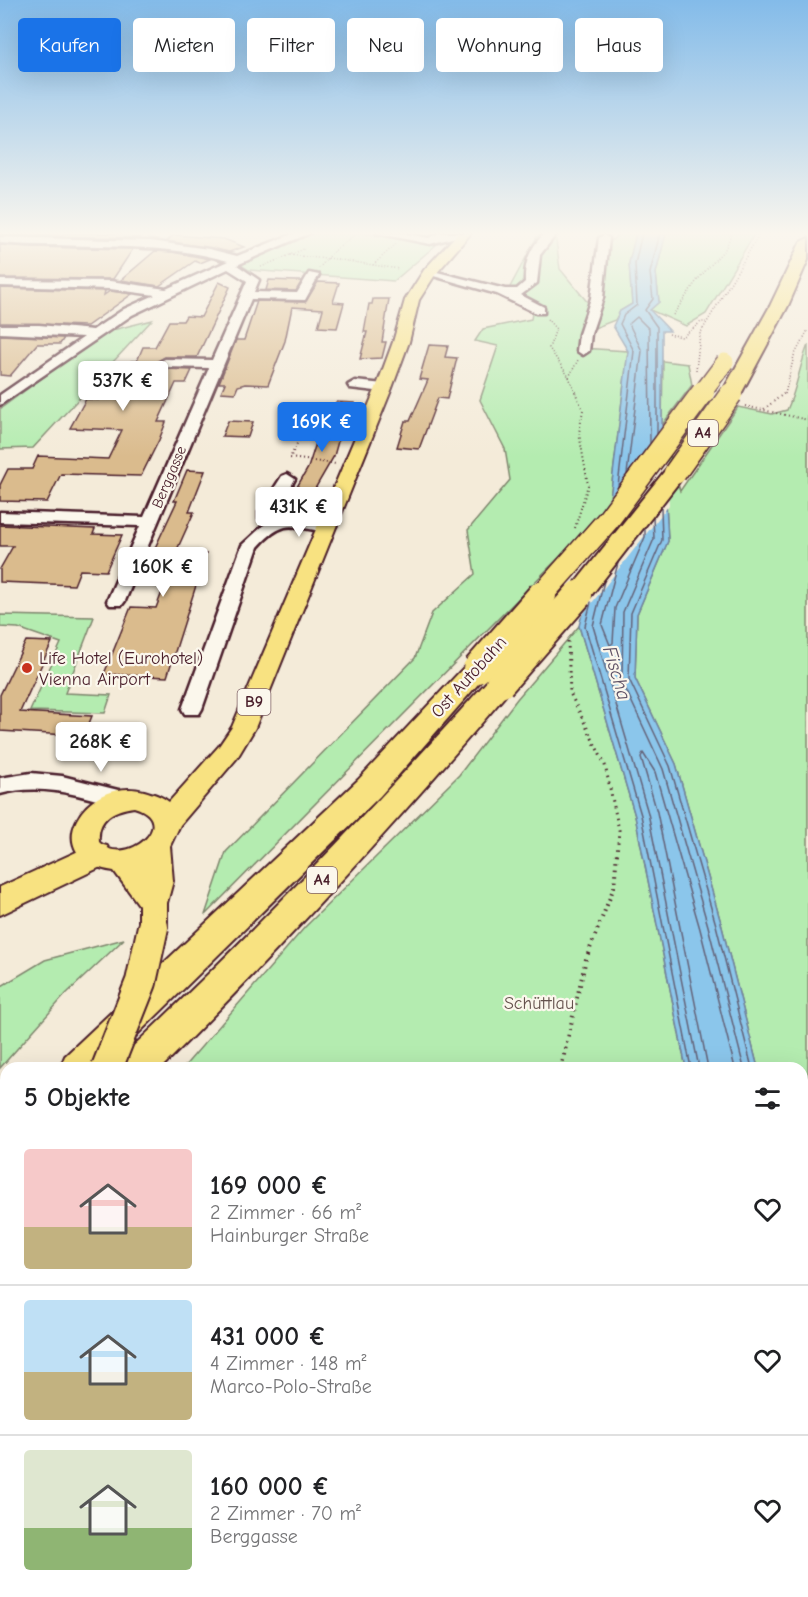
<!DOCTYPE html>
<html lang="de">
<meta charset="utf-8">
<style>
body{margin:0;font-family:"Comic Neue",sans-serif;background:#f2f2f2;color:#202124;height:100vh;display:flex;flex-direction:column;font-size:22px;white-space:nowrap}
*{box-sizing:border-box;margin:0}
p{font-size:20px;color:#757577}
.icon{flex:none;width:33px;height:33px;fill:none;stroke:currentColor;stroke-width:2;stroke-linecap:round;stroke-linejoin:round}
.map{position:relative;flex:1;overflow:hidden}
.sheet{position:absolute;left:0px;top:1062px;width:808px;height:536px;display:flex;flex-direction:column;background:#fff;border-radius:18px 18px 0 0;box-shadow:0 6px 24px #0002}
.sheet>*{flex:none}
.banner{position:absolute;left:18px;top:18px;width:772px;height:54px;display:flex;gap:12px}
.price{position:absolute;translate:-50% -51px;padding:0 14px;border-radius:6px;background:#fff;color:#222;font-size:20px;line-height:39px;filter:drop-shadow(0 2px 3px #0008)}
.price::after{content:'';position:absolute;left:50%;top:36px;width:18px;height:14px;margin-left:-9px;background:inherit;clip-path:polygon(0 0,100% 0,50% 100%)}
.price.on{background:#1a73e8;color:#fff}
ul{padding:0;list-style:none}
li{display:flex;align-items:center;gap:18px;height:150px;padding:0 24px}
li+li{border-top:2px solid #e0e0e0}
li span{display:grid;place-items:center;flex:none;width:168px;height:120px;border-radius:6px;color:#555}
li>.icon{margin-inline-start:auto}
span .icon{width:72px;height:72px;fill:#fffc;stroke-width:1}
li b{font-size:26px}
h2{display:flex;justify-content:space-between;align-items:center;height:72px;padding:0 24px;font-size:26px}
.tag{padding:0 21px;border-radius:6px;background:#fff;box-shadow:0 6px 24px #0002;font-size:21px;line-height:54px}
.tag.on{background:#1a73e8;color:#fff}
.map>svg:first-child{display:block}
</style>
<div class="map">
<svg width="808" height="1597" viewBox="0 0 808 1597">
<rect width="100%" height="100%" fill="#f4ebd9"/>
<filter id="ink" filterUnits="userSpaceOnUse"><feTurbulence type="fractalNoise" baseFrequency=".0167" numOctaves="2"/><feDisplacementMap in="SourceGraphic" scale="12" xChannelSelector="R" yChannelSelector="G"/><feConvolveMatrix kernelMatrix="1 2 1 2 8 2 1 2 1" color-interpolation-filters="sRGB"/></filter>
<g filter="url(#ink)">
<g fill="#b4ecb0" stroke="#7f866e" stroke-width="1.5">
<path d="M311 233H363L436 245 394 281 249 270 240 264Z"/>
<path d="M539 233H555L560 269 589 304 602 299 610 242 620 233H636L629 263 632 304 620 311 615 320 579 334 581 348 628 351 609 507 205 915 226 852 415 658 432 613 475 574 468 530 510 480 505 449 480 400 498 346 475 341 483 329 531 319 534 301 509 289Z"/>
<path d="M666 233H755L706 314 686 326 650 310 659 302 656 273Z"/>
<path d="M152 320 33 448 0 449V409L105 332Z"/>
<path d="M808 345V1267L802 1245V1068H758L721 923 676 764 635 678 637 614 668 541 662 425 663 361 688 364 692 385 662 425 680 491 738 407 772 414 787 410C797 389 799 367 808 345Z"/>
<path d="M0 615 94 617 65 693 111 695 105 713 30 711 61 643 18 628 0 627Z"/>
<path d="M579 626 635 816 686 1068H183L305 927 459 775 517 699Z"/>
<path d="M124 939 66 994 0 1068V987L45 960Z"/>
<path d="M6 1237V1592H766L767 1597H0V1243Z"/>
</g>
<g fill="#8bc6eb" stroke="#71839e" stroke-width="1.5">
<path d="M636 233H666L656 273 659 302 650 310 670 331H662V425L668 541 637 614 635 678 676 764 721 923 758 1068H686L635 816 579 626 609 507 628 351 613 326 620 311 632 304 629 263Z"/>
<path d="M803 1246 808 1267V1597H767L766 1592H802Z"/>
</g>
<path fill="#f4ebd9" d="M665 426 669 505 577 622 607 500Z"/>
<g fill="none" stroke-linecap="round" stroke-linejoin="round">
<g stroke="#646278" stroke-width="1.5">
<path d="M657 434V327L645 310 653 299 650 273 660 233"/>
<path d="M627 474 642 351 629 324 637 317 649 329 650 443"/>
<path d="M618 486 634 351 620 324 624 315 637 305 635 264 642 233"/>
<path d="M661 508 662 540 631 613 629 679 670 766 716 925 752 1068"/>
<path d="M653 517 654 539 623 612 622 681 663 769 708 926 744 1068"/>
<path d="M618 563 602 625 610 645 613 643 615 608 645 537V528"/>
<path d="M604 581 593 626 648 813 699 1068"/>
<path d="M591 602 585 626 641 815 691 1068"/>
<path d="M708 1068 657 812 641 757 643 753 655 772 700 929 735 1068"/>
</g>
</g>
<g fill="#dabb8d" stroke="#4a1f2b" stroke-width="1.5">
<path d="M144 233 140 238 0 235V234Z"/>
<path d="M174 235 224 239 244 247 229 252 167 241Z"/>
<path d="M0 245 28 247 133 249 113 279 0 278Z"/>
<path d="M155 251 172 252 210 259 200 263 195 261 159 286 121 280Z"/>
<path d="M269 280 296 281H302L296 291 266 290Z"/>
<path d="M219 282 230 287 197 357H165L156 362 165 369 192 370 186 383H176L158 422H166L159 440 141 476 61 474 47 502 0 501V485L8 469H32L38 456 108 459 122 430 70 428 86 399 99 400 112 373 124 374 131 361H137L143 347H155L169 321H183L186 316 201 317Z"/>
<path d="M318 282 339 283 333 302 344 303 337 328 318 327 323 309 292 307 285 341 268 385 245 384 238 386 235 393 221 392 225 383H219L236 340H244L257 301 305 302Z"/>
<path d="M0 288 105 291 104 295 110 291 132 294 87 326 0 323Z"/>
<path d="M373 299H389L382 342H386L382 358 360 359 367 332H364L369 304H372Z"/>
<path d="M0 335 64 338 60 344H37L10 376 0 375Z"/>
<path d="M429 345 448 346 445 357 457 358 447 399 438 398 419 449 397 447 405 421H410L428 380 419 379Z"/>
<path d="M336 402 355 403 351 417 345 416 334 456 305 506 287 504 308 468 325 415H331Z"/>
<path d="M228 421 253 422 248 437 222 436Z"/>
<path d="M187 470 205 471 189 512H194L176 552 206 554 167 677 104 674 131 607 156 608 171 568 146 567 177 501H174Z"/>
<path d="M0 525 95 529 93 534 122 535 106 571 80 570 74 585 0 582V569L13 546H0Z"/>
<path d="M26 641 52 642 20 712 92 716 84 736 0 731V695Z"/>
</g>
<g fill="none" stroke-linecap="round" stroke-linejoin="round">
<g stroke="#4a1f2b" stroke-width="5">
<g id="minor">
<path d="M295 233H310L237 265 259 280 254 292 297 293 309 273 319 275 305 300 251 299 125 601 122 605H110L107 601 140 526 0 522V512L144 517 209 368 165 367 158 363 165 359 212 360 247 281 228 269 132 315 0 405V395L84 337 0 333V325H39L93 330 124 309 155 295 110 289 0 286V280L110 281 166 289 228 261C154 240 76 249 0 243V237L150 241 209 249 237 256Z"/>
<path d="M376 233H402L429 238 440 233H470L430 244Z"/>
<path d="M545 233H557L540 255 537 283 521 295 544 307V313H536L497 294 423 273 429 270 505 289H517L525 282C524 262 531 246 545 233Z"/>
<path d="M604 235 609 238 603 298 591 334 589 351 583 355 577 351 579 334 591 298 599 238Z"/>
<path d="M355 381 384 384 391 388 384 392 350 388 348 385Z"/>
<path d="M287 474 295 479 275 516 279 519C296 514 316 518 334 523L336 526C326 538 299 523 285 527 274 530 265 539 258 547L202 709 199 714H185L182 709 242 545 265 524 259 518V512L282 476Z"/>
<path d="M31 773 62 776 130 793 134 799 130 805 123 807C81 796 43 782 0 794V778Z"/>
</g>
</g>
<g stroke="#4a1f2b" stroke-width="4">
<g id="major">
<path d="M458 233H471L435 275 419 300 409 342 392 388 255 728 237 758 180 825 170 846 173 881 167 903V927L163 935 153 939 143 935 139 927V905L114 871C35 860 83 775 144 791 154 794 162 796 169 802L219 746 232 727 376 388 393 342 405 300 424 270ZM134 807C182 821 125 870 99 842 97 818 113 810 134 807Z"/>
<path d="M6 1278V1326L0 1328V1280Z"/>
</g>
</g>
<g stroke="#4a1f2b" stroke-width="4">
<g id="highway">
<path d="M808 238V260L788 306 741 394 731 400 724 398 721 394 770 306 800 243Z"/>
<path d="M675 467 683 468 686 473 590 597 581 600 572 597 569 592 572 587 667 468Z"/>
<path d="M477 660 486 663 490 669 486 675 380 796 103 1068H60L65 1056 358 780 468 663Z"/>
<path d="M500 675 510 678 514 684 510 690C398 821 283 947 161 1068H118L123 1056C251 935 373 809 490 678Z"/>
<path d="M96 843 107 846 112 855 107 864 0 915V887Z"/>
<path d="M6 1117V1157L0 1160V1120Z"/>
<path d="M6 1174V1218L0 1220V1176Z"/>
</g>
</g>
<g stroke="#4a1f2b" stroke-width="1.5" stroke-dasharray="1 2" stroke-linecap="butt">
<path d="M290 255 327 259"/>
<path d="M328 258 399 269"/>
<path d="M373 265 396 244"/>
<path d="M261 267 304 249"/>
<path d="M319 268 333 252 357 233"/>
<path d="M673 315 698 279 725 249 732 233"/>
<path d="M547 319 556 329 549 348 569 377 576 394"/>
<path d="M669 334 682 337 701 322H706"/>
<path d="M696 370 700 334 760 233"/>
<path d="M569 377 578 360"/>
<path d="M785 394 794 356 808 330"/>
</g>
<g stroke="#4a1f2b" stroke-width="2" stroke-dasharray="1 3" stroke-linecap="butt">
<path d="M745 406 808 420"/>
<path d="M764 409 786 392"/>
<path d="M311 415 290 458 336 464"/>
<path d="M575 528 588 485 579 433 583 410 575 392"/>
</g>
<path stroke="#4a1f2b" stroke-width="3" stroke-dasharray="1.5 4.5" stroke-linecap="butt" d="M568 641 570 693 605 765 619 830 617 855"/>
<path stroke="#4a1f2b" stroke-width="4" stroke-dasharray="1.5 5" stroke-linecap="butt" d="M561 1068 586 959 614 887 617 853"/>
<path stroke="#4a1f2b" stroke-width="4.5" stroke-dasharray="2 7" stroke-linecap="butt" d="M537 1592V1597"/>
<use href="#minor" fill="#fbf7ec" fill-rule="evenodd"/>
<use href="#major" fill="#f8e281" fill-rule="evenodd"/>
<use href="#highway" fill="#f8e281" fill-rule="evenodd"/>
<g stroke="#4a1f2b" stroke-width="34" stroke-linecap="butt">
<path id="major-bridge" d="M107 1068 141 982 153 927"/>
</g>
<g stroke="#4a1f2b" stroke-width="20" stroke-linecap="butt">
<path id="highway-bridge-far2" d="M701 394 725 362"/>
</g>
<g stroke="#4a1f2b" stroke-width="25" stroke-linecap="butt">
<g id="highway-bridge-far1">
<path d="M675 473 731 394"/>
<path d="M540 597 608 520 703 392"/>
<path d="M577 597 581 592"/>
</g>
</g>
<g stroke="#4a1f2b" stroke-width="32" stroke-linecap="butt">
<g id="highway-bridge">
<path d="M477 669 542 595"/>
<path d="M500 684 578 595"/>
</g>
</g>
<use href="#major-bridge" stroke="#f8e281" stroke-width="30"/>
<use href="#highway-bridge-far2" stroke="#f8e281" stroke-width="17"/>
<use href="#highway-bridge-far1" stroke="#f8e281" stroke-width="22"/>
<use href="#highway-bridge" stroke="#f8e281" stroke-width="28"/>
</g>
</g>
<linearGradient id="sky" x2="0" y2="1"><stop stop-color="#83bbe9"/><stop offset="0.51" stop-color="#faf6ee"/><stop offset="1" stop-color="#faf6ee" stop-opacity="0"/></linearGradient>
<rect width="808" height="457" fill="url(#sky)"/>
<circle fill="#c8321e" stroke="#fbf7ec" stroke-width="2" cx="27" cy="668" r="6"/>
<g text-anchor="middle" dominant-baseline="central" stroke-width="4.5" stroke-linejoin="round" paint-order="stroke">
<g font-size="15" fill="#4a1f2b" stroke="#fbf7ec">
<text transform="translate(169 477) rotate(-67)">Berggasse</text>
</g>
<g fill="#fbf7ec" stroke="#7f6065" stroke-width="1.5">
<rect x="688" y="420" width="30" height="26" rx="4.5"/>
<rect x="237.5" y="689" width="33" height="26" rx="4.5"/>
<rect x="307" y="867" width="30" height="26" rx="4.5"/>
</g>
<g font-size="16" font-weight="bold" fill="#4a1f2b">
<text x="703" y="433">A4</text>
<text x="254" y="702">B9</text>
<text x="322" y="880">A4</text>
</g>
<g font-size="18" fill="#4a1f2b" stroke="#fbf7ec" text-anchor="start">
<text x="39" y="658">Life Hotel (Eurohotel)<tspan x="39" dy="21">Vienna Airport</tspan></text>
</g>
<g font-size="18" fill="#4a1f2b" stroke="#fbf7ec">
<text transform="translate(469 677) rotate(-48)">Ost Autobahn</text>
</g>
<g font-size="18" fill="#64524c" stroke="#fbf7ec">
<text x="539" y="1003">Schüttlau</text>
</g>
<g font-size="20" font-style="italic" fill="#5e5165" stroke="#fbf7ec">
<text transform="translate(617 673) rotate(73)">Fischa</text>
</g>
</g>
</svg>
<b class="price" style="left:123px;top:412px">537K €</b>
<b class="price on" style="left:322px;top:453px">169K €</b>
<b class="price" style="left:299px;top:538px">431K €</b>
<b class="price" style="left:163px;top:598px">160K €</b>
<b class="price" style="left:101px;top:773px">268K €</b>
<div class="banner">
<a class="tag on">Kaufen</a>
<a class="tag">Mieten</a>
<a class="tag">Filter</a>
<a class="tag">Neu</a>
<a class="tag">Wohnung</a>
<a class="tag">Haus</a>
</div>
<section class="sheet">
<h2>5 Objekte<svg class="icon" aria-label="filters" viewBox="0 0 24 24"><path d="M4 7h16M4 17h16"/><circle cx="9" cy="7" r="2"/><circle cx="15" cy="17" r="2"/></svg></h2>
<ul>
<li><span style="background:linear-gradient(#f6c9c9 65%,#c2b280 0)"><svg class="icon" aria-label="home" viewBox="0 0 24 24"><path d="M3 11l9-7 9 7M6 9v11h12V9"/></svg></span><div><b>169 000 €</b><p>2 Zimmer · 66 m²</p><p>Hainburger Straße</p></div><svg class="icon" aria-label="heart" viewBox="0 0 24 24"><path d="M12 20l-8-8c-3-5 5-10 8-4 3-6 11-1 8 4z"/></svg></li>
<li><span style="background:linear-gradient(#bfe0f5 60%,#c2b280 0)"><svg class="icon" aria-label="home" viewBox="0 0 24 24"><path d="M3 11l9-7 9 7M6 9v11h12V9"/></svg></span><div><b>431 000 €</b><p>4 Zimmer · 148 m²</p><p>Marco-Polo-Straße</p></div><svg class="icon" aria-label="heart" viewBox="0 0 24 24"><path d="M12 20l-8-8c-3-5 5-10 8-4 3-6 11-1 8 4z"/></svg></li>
<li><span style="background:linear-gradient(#dfe7d0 65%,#8fb573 0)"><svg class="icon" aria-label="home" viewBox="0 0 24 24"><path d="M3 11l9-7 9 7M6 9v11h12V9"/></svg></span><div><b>160 000 €</b><p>2 Zimmer · 70 m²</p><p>Berggasse</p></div><svg class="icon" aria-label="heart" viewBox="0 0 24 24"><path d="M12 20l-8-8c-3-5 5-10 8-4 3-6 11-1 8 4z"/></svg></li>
</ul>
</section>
</div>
